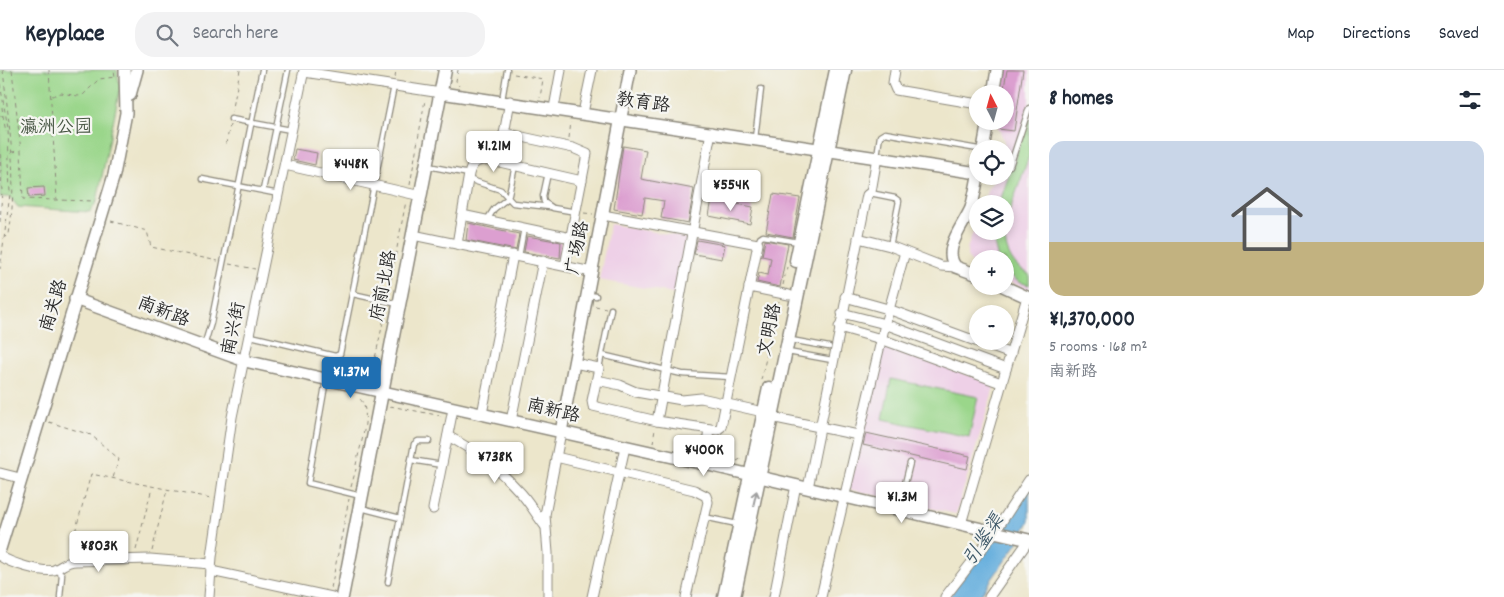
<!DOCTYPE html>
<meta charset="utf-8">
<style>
body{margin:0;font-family:Dekko,"LXGW WenKai TC",sans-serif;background:#f2f2f3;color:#1f2937;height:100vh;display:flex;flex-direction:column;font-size:19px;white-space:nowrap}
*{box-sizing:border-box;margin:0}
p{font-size:16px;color:#747a83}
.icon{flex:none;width:28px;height:28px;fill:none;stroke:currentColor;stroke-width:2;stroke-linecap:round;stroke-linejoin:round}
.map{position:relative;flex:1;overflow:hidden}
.details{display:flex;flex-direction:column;background:#fff;width:475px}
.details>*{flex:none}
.needle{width:32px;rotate:354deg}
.controls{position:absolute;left:969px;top:15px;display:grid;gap:10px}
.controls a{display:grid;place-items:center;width:45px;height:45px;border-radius:50%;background:#fff;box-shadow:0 2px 8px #0003;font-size:25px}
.price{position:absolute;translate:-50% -42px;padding:0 11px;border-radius:5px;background:#fff;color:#222;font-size:16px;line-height:32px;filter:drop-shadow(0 1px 2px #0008)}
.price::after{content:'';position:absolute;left:50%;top:30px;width:15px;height:11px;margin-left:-8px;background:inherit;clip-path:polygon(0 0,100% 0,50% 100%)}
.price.current{background:#1f6fb2;color:#fff}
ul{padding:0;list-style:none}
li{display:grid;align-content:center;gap:10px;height:265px;padding:0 20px}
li+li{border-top:1px solid #e0e1e3}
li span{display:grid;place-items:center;height:155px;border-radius:15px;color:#555}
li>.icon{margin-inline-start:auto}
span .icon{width:90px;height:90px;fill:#fffc;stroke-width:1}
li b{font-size:21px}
h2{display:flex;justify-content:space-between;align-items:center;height:60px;padding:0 20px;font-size:21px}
header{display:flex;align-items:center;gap:30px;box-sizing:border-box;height:70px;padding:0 25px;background:#fff;border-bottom:1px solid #e0e1e3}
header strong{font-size:24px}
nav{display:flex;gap:28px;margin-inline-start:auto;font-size:18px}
.search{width:350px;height:45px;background:#f2f2f3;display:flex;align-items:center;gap:12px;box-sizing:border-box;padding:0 18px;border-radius:20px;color:#747a83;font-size:19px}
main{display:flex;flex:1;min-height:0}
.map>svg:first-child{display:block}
</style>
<header>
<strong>Keyplace</strong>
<div class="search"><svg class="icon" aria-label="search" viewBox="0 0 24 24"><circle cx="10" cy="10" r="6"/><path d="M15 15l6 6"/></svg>Search here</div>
<nav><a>Map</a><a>Directions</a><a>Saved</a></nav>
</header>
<main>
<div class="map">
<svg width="1029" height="527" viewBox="0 0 1029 527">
<rect width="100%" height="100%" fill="#f6f6f2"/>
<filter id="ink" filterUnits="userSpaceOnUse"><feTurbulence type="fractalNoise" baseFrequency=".02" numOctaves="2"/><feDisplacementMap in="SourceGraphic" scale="10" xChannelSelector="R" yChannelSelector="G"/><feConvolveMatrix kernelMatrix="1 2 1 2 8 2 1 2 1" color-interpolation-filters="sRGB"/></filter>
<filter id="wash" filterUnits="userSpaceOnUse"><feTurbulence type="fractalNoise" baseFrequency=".0096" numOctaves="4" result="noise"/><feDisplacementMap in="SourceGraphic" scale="20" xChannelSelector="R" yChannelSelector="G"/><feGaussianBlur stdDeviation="1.12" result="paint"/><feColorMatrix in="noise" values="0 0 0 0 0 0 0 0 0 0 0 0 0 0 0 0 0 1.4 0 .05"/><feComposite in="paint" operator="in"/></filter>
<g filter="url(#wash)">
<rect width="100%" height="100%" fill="#ece6cb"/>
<g fill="#eed0e7">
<path d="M1004 0H1029V220L1005 210V189H978L977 197 973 195 967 186V179L977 150 978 161H1005V134H983L988 118 998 106H1005L1004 71 996 52 1005 51V24H1000Z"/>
<path d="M610 154 688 168 678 224 599 210Z"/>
<path d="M883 276 995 314 956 444 848 419Z"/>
</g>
<g fill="#9ad68a" stroke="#62805a">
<path d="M0 0H117L120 18 97 131 90 142 18 137 10 127H0Z"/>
<path d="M1029 48V86L1005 154V134H999Z"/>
<path d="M994 161H1004C1005 179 1011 197 1029 204V215L1019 212 1005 201V189H998L993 169Z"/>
<path d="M891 309 978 327 969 367 883 349Z"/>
</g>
<path fill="#65aedd" stroke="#486c84" d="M1029 417V451L1017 474 979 527H949Z"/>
<g id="blocks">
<g fill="#dc9fd0">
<path d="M1007 0H1023L1014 61 998 59 999 51H1005L1003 24Z"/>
<path d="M623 76 646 80 641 109 694 119 688 153 661 148 664 131 645 128 642 144 614 139Z"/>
<path d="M295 79 317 83 315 95 293 90Z"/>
<path d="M44 117 45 126 29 127 28 118Z"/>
<path d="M773 124 800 128 793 167 766 162Z"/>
<path d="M712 129 753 137 750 154 709 146Z"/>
<path d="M468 153 519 164 516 180 466 170Z"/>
<path d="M527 166 561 172 560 188 524 182Z"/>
<path d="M697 170 725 175 722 189 694 184Z"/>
<path d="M765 170 788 174 780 217 757 212 759 203 768 205 771 188 762 186Z"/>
<path d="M866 363 970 386 967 399 863 375Z"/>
</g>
</g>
</g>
<g filter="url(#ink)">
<use href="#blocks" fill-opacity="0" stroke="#8c887b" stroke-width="1"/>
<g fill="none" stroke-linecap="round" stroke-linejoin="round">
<g stroke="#8c887b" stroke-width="7">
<g id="service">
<path d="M502 30 507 0"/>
<path d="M231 49 291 60"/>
<path d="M755 68 761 19"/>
<path d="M877 86 880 66 885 63 978 79"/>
<path d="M428 96 469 104"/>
<path d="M1005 96H1010L1029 38"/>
<path d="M548 103 543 126 544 132 553 138 576 142"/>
<path d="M202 109 279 124"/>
<path d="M468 109 501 120 513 133 550 137"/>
<path d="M263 120 288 0"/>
<path d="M870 123 895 128 899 131 890 176"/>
<path d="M487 150 494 139 508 128 515 96"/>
<path d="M758 174 760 168 763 166 798 172"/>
<path d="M519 186 524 158"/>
<path d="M353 224 398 234"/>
<path d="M588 225 596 226"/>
<path d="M251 266 335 286 340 284 394 16"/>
<path d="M791 270 829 277"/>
<path d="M204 276 211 253 262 0"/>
<path d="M788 282 832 290"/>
<path d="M602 285 682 304 731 307"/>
<path d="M599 298 611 239"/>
<path d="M326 310 308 413 361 426"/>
<path d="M411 390 442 395"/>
<path d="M361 438 400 448"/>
<path d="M899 438 910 393"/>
<path d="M704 447 737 454"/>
<path d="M56 499 62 505 60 527"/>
<path d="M388 512 414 374 418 371H429"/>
</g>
</g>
<g stroke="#8c887b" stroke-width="11">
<g id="minor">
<path d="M895 0 893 13 896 20 978 34"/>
<path d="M304 2 441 23"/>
<path d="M554 38 561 0"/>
<path d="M583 43 592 0"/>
<path d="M504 63 573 78 587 84 565 196"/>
<path d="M499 92 510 31"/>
<path d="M285 95 421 126"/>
<path d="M462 145 571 168"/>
<path d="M413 165 592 202"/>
<path d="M858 168 890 176 941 196 956 197"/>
<path d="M457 174 469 104C472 92 478 89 491 90L582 111"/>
<path d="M749 217 789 225"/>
<path d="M845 227 888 239 1011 284"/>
<path d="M842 243 885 254 1006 299"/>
<path d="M839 257 881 269 1001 313"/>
<path d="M574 293 599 298 592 331 593 336 657 351 717 360 721 357 758 174 603 145"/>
<path d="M597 310 620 315 636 322 682 330 701 328 763 342"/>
<path d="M482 344 513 185"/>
<path d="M771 347 858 365"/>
<path d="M511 351 543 191"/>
<path d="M657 351 711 62"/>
<path d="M448 366C474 380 499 399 519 421 529 431 536 445 545 456"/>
<path d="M556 387 694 420 706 426 708 432 686 527"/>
<path d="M704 394 709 359"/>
<path d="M0 403 20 408"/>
<path d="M808 418 867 125 871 122 877 87"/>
<path d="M433 439 453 339"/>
<path d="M961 454 1027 227"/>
<path d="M0 486C10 493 42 503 54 500 62 497 66 491 76 491L150 489 211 494"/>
<path d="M211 501 332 527"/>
<path d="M209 527 212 487 232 347 304 0"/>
<path d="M548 527V483L545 445 561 362"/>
<path d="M592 527 625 377"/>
<path d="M774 527 796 415"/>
<path d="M821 527 885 254 905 182"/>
<path d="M945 527 995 462 1029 410"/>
<path d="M989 527 1029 470"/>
</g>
</g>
<g stroke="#8c887b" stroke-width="14">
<g id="tertiary">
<path d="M441 23 978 103"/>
<path d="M993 24 997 0"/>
<path d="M130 25 137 0"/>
<path d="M983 79 988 51"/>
<path d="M978 205 956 197C941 180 964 155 971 138 974 128 976 117 978 106"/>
<path d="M1003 216 1029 228"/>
<path d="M75 229 245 291 704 394 1029 470"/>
<path d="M561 362 630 0"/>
<path d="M0 479 114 105 126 43 125 0"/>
</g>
</g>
<g stroke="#8c887b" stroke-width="15">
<g id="secondary">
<path d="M796 191 836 0"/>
<path d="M342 527 445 0"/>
<path d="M724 527 769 318"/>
<path d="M734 527 845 0"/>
</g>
</g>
<g stroke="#8c887b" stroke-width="1" stroke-dasharray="4 4" stroke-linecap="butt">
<path d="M3 0C9 55 18 109 9 164L5 167"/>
<path d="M12 0 21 81 23 129 56 130"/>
<path d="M49 0 57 130 95 131"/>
<path d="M458 0 456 11 459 16"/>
<path d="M514 4 543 9 540 28"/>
<path d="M395 7 396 0"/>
<path d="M0 14 8 58 10 124 0 199"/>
<path d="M52 26 61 23 78 26 83 25 99 9 115 7 114 0"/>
<path d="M232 43 240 0"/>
<path d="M0 46H3L2 37"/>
<path d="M3 46 6 62"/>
<path d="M569 68 571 52"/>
<path d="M226 74 230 55"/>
<path d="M12 82 20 81"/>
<path d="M0 84 2 121 0 152"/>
<path d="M410 115 425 30"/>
<path d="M584 143 593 144"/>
<path d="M111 151 147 161 151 177 218 191"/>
<path d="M579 170 587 172"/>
<path d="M229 194 255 199"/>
<path d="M783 215 787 197"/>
<path d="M388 225 406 131"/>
<path d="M595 236 606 238"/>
<path d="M365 307 372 302 386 239"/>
<path d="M761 310 779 231"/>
<path d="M390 336 442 346"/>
<path d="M49 352 91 365 119 389 113 408"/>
<path d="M653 373 655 359"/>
<path d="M737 391 744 387"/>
<path d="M356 395C359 379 375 336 357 327"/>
<path d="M351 417 356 399"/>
<path d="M136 480 152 418"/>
<path d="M152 481 167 420"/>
<path d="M69 484 91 404 211 428"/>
<path d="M331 518 349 429"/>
</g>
<use href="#service" stroke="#fff" stroke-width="4.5"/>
<use href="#minor" stroke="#fff" stroke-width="9"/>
<use href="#tertiary" stroke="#fff" stroke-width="11"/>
<use href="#secondary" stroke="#fff" stroke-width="12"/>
</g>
<defs><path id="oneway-shaft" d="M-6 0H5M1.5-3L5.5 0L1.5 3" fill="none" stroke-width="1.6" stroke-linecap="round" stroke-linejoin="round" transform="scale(1.25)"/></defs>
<use stroke="#a0a0a0" href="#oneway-shaft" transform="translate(755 428) rotate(-77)"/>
</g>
<g text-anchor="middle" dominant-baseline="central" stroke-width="4.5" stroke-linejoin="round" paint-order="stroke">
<g font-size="18" fill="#2b2b2b" stroke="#f6f6f2">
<text transform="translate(643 34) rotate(8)">教育路</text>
<text transform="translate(579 178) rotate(-79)">广场路</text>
<text transform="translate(385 216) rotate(-79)">府前北路</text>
<text transform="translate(55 236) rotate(-73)">南关路</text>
<text transform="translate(163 243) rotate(21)">南新路</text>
<text transform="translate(235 259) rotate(-78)">南兴街</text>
<text transform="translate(771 260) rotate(-78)">文明路</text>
<text transform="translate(553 342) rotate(13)">南新路</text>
</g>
<g font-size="18" fill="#475643" stroke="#f6f6f2">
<text x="56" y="58">瀛洲公园</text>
</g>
<g font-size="19" font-style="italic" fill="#3f5969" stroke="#f6f6f2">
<text transform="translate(985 471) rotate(-56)">引鉴渠</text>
</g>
</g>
</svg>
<div class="controls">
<a><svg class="needle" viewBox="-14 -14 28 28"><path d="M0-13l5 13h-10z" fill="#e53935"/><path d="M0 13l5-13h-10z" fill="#747a83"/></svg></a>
<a><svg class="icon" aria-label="locate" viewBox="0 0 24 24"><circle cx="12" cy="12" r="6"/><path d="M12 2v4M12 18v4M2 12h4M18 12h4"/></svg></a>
<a><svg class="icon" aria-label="layers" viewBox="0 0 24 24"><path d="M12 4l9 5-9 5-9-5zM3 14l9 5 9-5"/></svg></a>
<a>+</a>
<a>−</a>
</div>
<b class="price" style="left:494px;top:103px">¥1.21M</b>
<b class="price" style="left:351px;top:121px">¥448K</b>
<b class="price" style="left:731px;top:142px">¥554K</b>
<b class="price current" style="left:351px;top:329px">¥1.37M</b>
<b class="price" style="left:704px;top:407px">¥400K</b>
<b class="price" style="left:495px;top:414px">¥738K</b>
<b class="price" style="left:902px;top:454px">¥1.3M</b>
<b class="price" style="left:99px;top:503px">¥803K</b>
</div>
<section class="details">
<h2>8 homes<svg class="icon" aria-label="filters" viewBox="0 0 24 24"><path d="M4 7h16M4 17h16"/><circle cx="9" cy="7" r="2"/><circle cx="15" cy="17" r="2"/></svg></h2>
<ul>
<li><span style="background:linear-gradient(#c9d6e8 65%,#c2b280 0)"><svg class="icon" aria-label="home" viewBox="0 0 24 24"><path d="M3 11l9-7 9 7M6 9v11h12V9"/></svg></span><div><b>¥1,370,000</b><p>5 rooms · 168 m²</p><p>南新路</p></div></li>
</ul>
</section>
</main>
